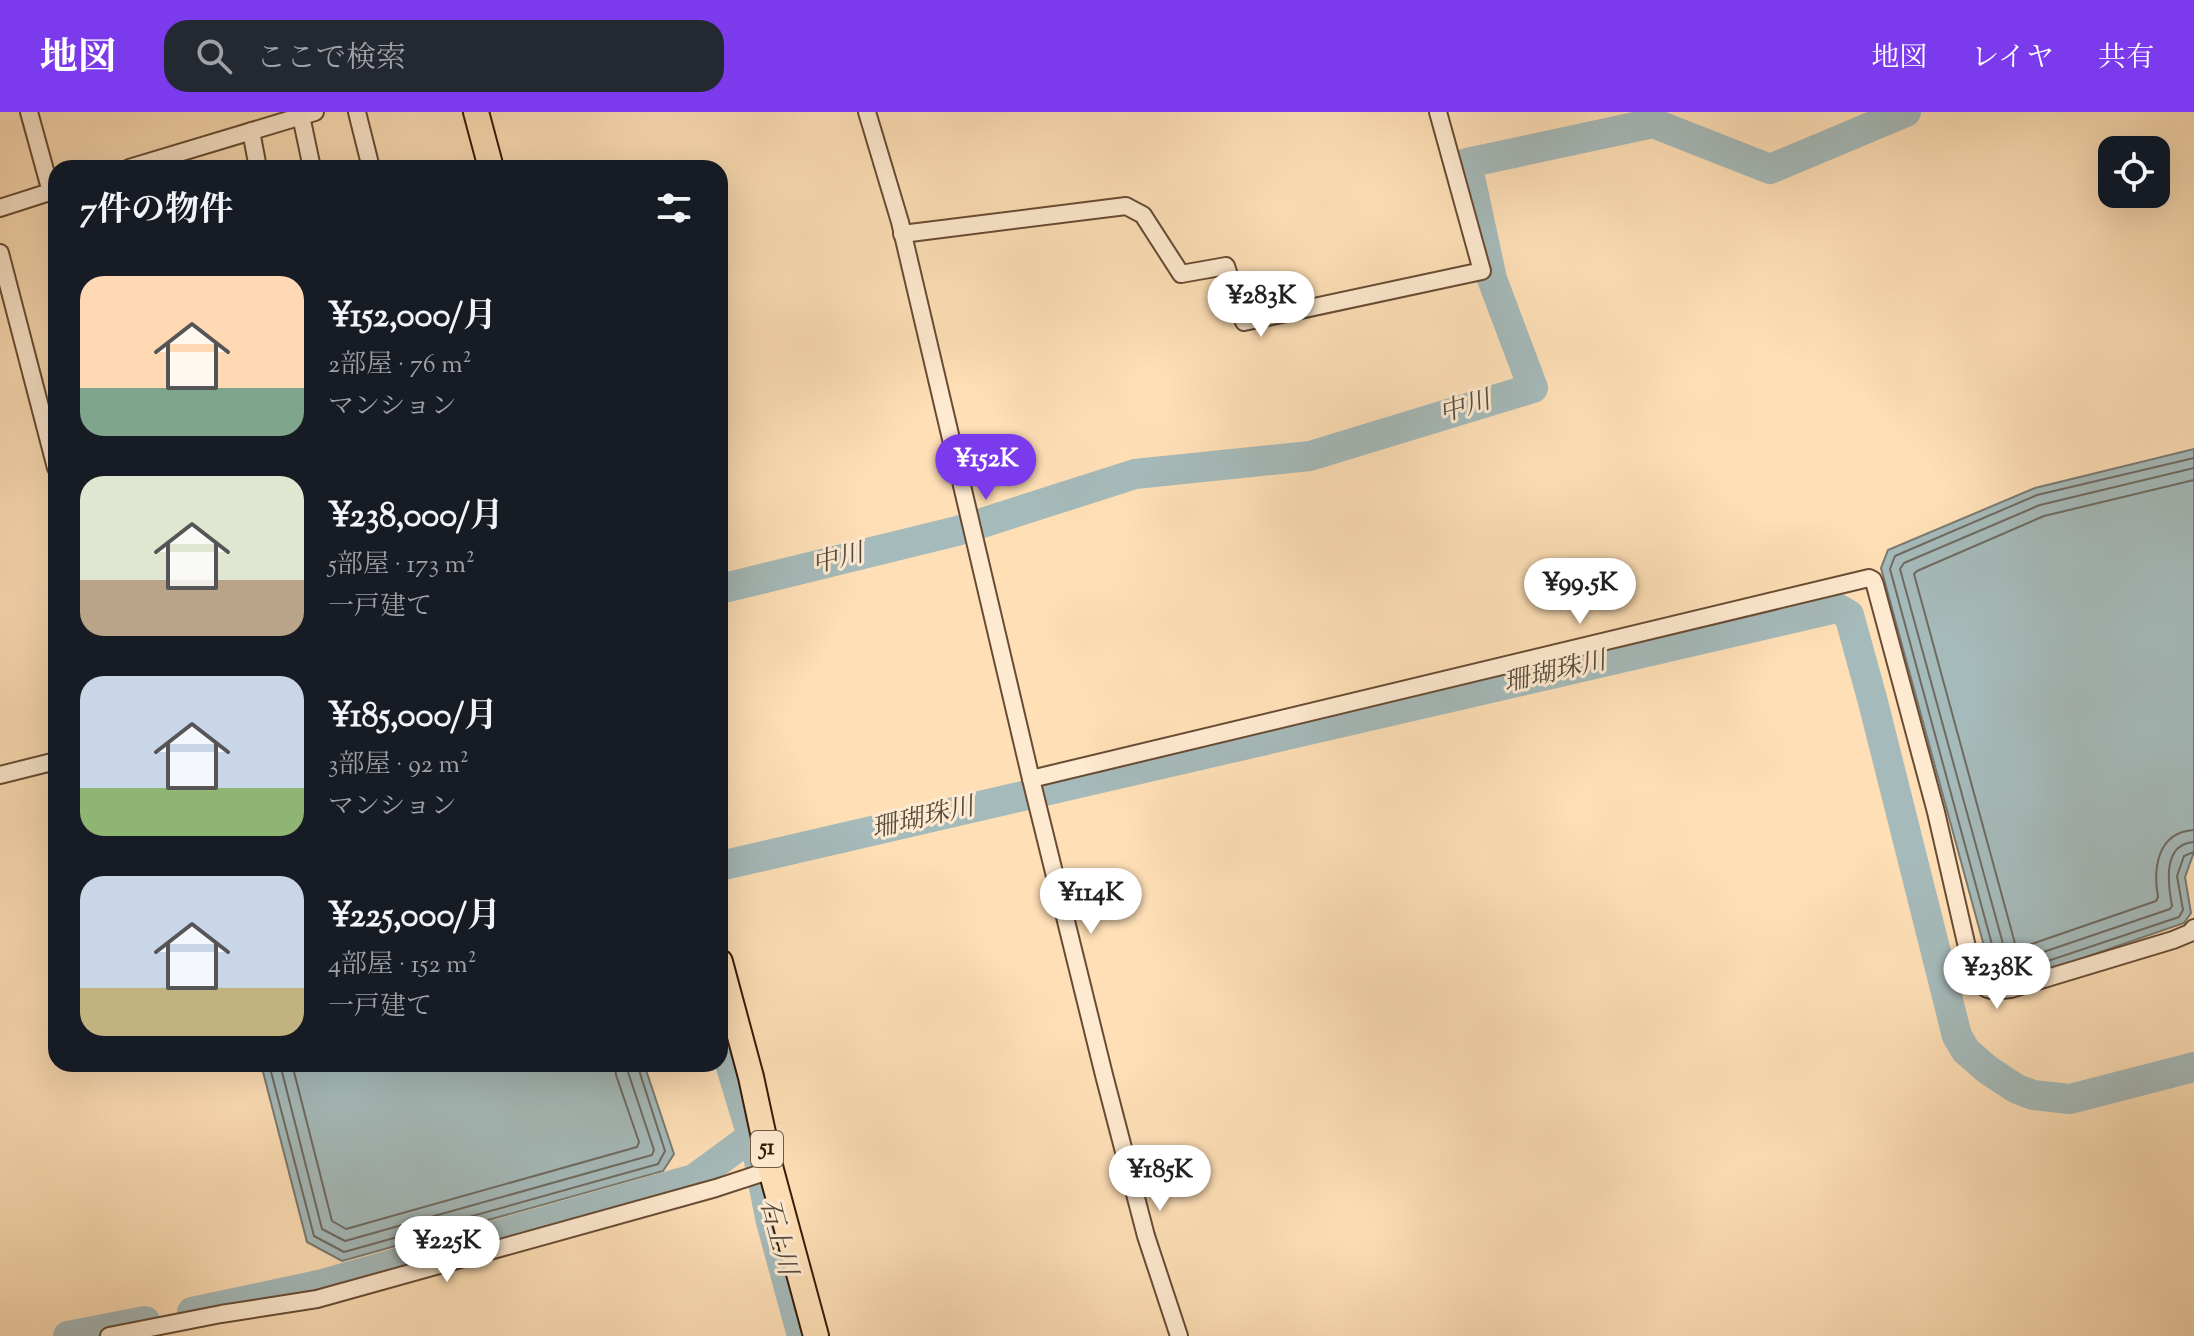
<!DOCTYPE html>
<html lang="ja">
<meta charset="utf-8">
<style>
body{margin:0;font-family:"Sorts Mill Goudy","Noto Serif JP",serif;background:#242831;color:#f1f3f6;height:100vh;display:flex;flex-direction:column;font-size:30px;white-space:nowrap}
*{box-sizing:border-box;margin:0}
p{font-size:26px;color:#9ea1a6}
.icon{flex:none;width:44px;height:44px;fill:none;stroke:currentColor;stroke-width:2;stroke-linecap:round;stroke-linejoin:round}
.map{position:relative;flex:1;overflow:hidden}
.sheet{position:absolute;left:48px;top:48px;width:680px;height:912px;display:flex;flex-direction:column;background:#171b24;border-radius:24px;box-shadow:0 8px 32px #0002}
.sheet>*{flex:none}
.controls{position:absolute;left:2098px;top:24px;display:grid;gap:16px}
.controls a{display:grid;place-items:center;width:72px;height:72px;border-radius:16px;background:#171b24;box-shadow:0 8px 32px #0002;font-size:40px}
.price{position:absolute;translate:-50% -68px;padding:0 18px;border-radius:28px;background:#fff;color:#222;font-size:26px;line-height:52px;filter:drop-shadow(0 2px 4px #0008)}
.price::after{content:'';position:absolute;left:50%;top:48px;width:24px;height:18px;margin-left:-12px;background:inherit;clip-path:polygon(0 0,100% 0,50% 100%)}
.price.active{background:#7c3aed;color:#fff}
ul{padding:0;list-style:none}
li{display:flex;align-items:center;gap:24px;height:200px;padding:0 32px}
li span{display:grid;place-items:center;flex:none;width:224px;height:160px;border-radius:24px;color:#555}
li>.icon{margin-inline-start:auto}
span .icon{width:96px;height:96px;fill:#fffc;stroke-width:1}
li b{font-size:34px}
h2{display:flex;justify-content:space-between;align-items:center;height:96px;padding:0 32px;font-size:34px}
header{display:flex;align-items:center;gap:48px;box-sizing:border-box;height:112px;padding:0 40px;background:#7c3aed;color:#fff}
header strong{font-size:38px}
nav{display:flex;gap:44px;margin-inline-start:auto;font-size:28px}
.search{width:560px;height:72px;background:#242831;display:flex;align-items:center;gap:20px;box-sizing:border-box;padding:0 28px;border-radius:24px;color:#9ea1a6;font-size:30px}
.map>svg:first-child{display:block}
</style>
<header>
<strong>地図</strong>
<div class="search"><svg class="icon" aria-label="search" viewBox="0 0 24 24"><circle cx="10" cy="10" r="6"/><path d="M15 15l6 6"/></svg>ここで検索</div>
<nav><a>地図</a><a>レイヤ</a><a>共有</a></nav>
</header>
<div class="map">
<svg width="2194" height="1224" viewBox="0 0 2194 1224">
<rect width="100%" height="100%" fill="#fedfb6"/>
<filter id="stains"><feTurbulence type="fractalNoise" baseFrequency=".0025" numOctaves="4"/><feColorMatrix values="0 0 0 0 .2 0 0 0 0 .09 0 0 0 0 .02 0 0 0 .5 -.17"/></filter>
<radialGradient id="worn" r=".72"><stop offset=".6" stop-color="#630" stop-opacity="0"/><stop offset="1" stop-color="#630" stop-opacity=".3"/></radialGradient>
<g fill="#a5baba" stroke="#797a73" stroke-width="2">
<path d="M2194 337V740L2185 765 2191 801 2184 811 2005 873 1993 867 1881 456 1888 438 2035 376Z"/>
<path d="M261 952H644L674 1042 663 1059 342 1149 307 1130Z"/>
</g>
<g fill="none" stroke-linecap="round" stroke-linejoin="round">
<g stroke="#6e6a61" stroke-width="2">
<path d="M2194 346 2037 383 1895 444 1890 457 2000 862 2006 863 2179 805 2183 798 2177 764 2184 744 2194 740"/>
<path d="M2194 356 2040 393 1904 451 1900 457 2008 850 2011 851 2170 797 2172 794C2168 772 2162 732 2194 730"/>
<path d="M2194 368 2044 404 1917 459 1914 462 2016 835 2020 836 2156 789 2158 785C2153 757 2157 720 2194 718"/>
<path d="M269 952 314 1124 344 1140 658 1052 665 1039 637 952"/>
<path d="M280 952 322 1117 345 1129 652 1043 654 1038 628 960 627 952"/>
<path d="M292 952 332 1109 346 1117 637 1035 639 1030 616 963 615 952"/>
</g>
<g stroke="#a5baba" stroke-width="30">
<path d="M720 477 957 419 1135 362 1310 344 1533 276 1492 167 1467 51 1653 11 1770 57 1906 0"/>
<path d="M720 754 1837 496 1849 503 1873 590 1957 924 1966 939 1988 958 2017 977 2033 983 2070 987 2194 955"/>
<path d="M720 919 758 1044 770 1106 802 1224"/>
<path d="M192 1200 323 1172 694 1067 751 1025"/>
<path d="M68 1224 145 1209"/>
</g>
<g stroke="#684b34" stroke-width="20">
<g id="street">
<path d="M29 0 51 80"/>
<path d="M357 0 371 56"/>
<path d="M867 0 900 110 1031 667 1104 963 1146 1124 1179 1224"/>
<path d="M301 4 312 56"/>
<path d="M251 19 258 56"/>
<path d="M129 56 315 0"/>
<path d="M0 96 56 78"/>
<path d="M902 122 1126 94 1143 103 1181 162 1226 154 1244 210 1482 159 1438 0"/>
<path d="M0 141 56 356"/>
<path d="M0 663 56 649"/>
<path d="M1031 667 1869 466 1873 468 1875 473 1936 700 1972 857C1984 879 1985 880 2011 877L2173 828 2190 821 2194 816"/>
<path d="M109 1224 221 1202 317 1187 716 1076 771 1058"/>
</g>
</g>
<g stroke="#361a08" stroke-width="28">
<g id="primary">
<path d="M476 0 491 56"/>
<path d="M720 850 751 965 771 1058 816 1224"/>
</g>
</g>
<use href="#street" stroke="#feead0" stroke-width="16"/>
<use href="#primary" stroke="#fedfb6" stroke-width="24"/>
</g>
<g text-anchor="middle" dominant-baseline="central" stroke-width="6" stroke-linejoin="round" paint-order="stroke">
<rect fill="#feead0" stroke="#725844" stroke-width="2" x="751" y="1019" width="32" height="36" rx="6"/>
<g font-size="22" font-weight="bold" fill="#361a08">
<text x="767" y="1037">51</text>
</g>
<g font-size="26" font-style="italic" fill="#574a3d" stroke="#feead0">
<text transform="translate(1465 296) rotate(-17)">中川</text>
<text transform="translate(838 448) rotate(-14)">中川</text>
<text transform="translate(1555 561) rotate(-13)">珊瑚珠川</text>
<text transform="translate(923 707) rotate(-13)">珊瑚珠川</text>
<text transform="translate(777 1125) rotate(75)">石上川</text>
</g>
</g>
<rect width="100%" height="100%" filter="url(#stains)"/>
<rect width="100%" height="100%" fill="url(#worn)"/>
</svg>
<div class="controls">
<a><svg class="icon" aria-label="locate" viewBox="0 0 24 24"><circle cx="12" cy="12" r="6"/><path d="M12 2v4M12 18v4M2 12h4M18 12h4"/></svg></a>
</div>
<b class="price" style="left:1261px;top:227px">¥283K</b>
<b class="price active" style="left:986px;top:390px">¥152K</b>
<b class="price" style="left:1580px;top:514px">¥99.5K</b>
<b class="price" style="left:1091px;top:824px">¥114K</b>
<b class="price" style="left:1997px;top:899px">¥238K</b>
<b class="price" style="left:1160px;top:1101px">¥185K</b>
<b class="price" style="left:447px;top:1172px">¥225K</b>
<section class="sheet">
<h2>7件の物件<svg class="icon" aria-label="filters" viewBox="0 0 24 24"><path d="M4 7h16M4 17h16"/><circle cx="9" cy="7" r="2"/><circle cx="15" cy="17" r="2"/></svg></h2>
<ul>
<li><span style="background:linear-gradient(#ffd9b3 70%,#7fa58c 0)"><svg class="icon" aria-label="home" viewBox="0 0 24 24"><path d="M3 11l9-7 9 7M6 9v11h12V9"/></svg></span><div><b>¥152,000/月</b><p>2部屋 · 76 m²</p><p>マンション</p></div></li>
<li><span style="background:linear-gradient(#dfe7d0 65%,#b9a48a 0)"><svg class="icon" aria-label="home" viewBox="0 0 24 24"><path d="M3 11l9-7 9 7M6 9v11h12V9"/></svg></span><div><b>¥238,000/月</b><p>5部屋 · 173 m²</p><p>一戸建て</p></div></li>
<li><span style="background:linear-gradient(#c9d6e8 70%,#8fb573 0)"><svg class="icon" aria-label="home" viewBox="0 0 24 24"><path d="M3 11l9-7 9 7M6 9v11h12V9"/></svg></span><div><b>¥185,000/月</b><p>3部屋 · 92 m²</p><p>マンション</p></div></li>
<li><span style="background:linear-gradient(#c9d6e8 70%,#c2b280 0)"><svg class="icon" aria-label="home" viewBox="0 0 24 24"><path d="M3 11l9-7 9 7M6 9v11h12V9"/></svg></span><div><b>¥225,000/月</b><p>4部屋 · 152 m²</p><p>一戸建て</p></div></li>
</ul>
</section>
</div>
